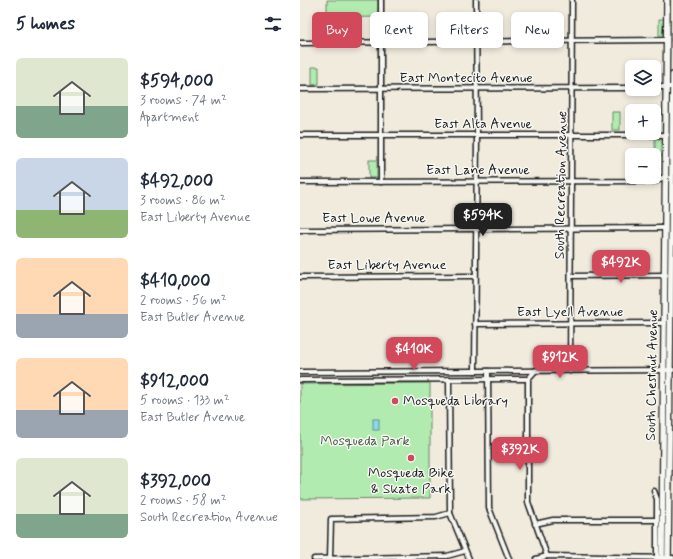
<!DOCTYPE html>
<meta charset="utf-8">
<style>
body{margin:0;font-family:Mynerve,sans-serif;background:#f6f6f7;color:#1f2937;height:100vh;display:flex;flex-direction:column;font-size:15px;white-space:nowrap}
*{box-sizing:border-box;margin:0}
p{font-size:13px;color:#747a83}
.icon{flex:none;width:22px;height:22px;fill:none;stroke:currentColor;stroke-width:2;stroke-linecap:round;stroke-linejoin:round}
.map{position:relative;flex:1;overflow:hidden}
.side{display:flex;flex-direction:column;background:#fff;width:300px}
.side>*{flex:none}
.guide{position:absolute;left:12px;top:12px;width:301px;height:36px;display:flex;gap:8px}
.fabs{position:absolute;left:325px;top:60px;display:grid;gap:8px}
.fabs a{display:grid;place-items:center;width:36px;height:36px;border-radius:6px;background:#fff;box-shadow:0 2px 6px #0003;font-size:20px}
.price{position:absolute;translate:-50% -34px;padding:0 9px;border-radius:8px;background:#d1495b;color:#fff;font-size:13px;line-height:26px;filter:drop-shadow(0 1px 2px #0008)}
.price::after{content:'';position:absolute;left:50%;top:24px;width:12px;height:9px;margin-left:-6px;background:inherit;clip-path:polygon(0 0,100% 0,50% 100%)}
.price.on{background:#222;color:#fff}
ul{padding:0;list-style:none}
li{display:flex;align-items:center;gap:12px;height:100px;padding:0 16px}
li span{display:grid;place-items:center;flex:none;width:112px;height:80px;border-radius:6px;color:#555}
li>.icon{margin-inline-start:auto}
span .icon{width:48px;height:48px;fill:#fffc;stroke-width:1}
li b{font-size:17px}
h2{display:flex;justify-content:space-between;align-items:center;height:48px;padding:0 16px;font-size:17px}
.chip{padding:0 14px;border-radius:6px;background:#fff;box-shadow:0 2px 6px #0003;font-size:14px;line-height:36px}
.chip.on{background:#d1495b;color:#fff}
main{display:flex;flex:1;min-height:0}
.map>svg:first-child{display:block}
</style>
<main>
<section class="side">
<h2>5 homes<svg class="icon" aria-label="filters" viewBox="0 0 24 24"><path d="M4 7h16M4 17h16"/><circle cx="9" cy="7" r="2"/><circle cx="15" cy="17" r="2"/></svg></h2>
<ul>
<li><span style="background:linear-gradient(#dfe7d0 60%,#7fa58c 0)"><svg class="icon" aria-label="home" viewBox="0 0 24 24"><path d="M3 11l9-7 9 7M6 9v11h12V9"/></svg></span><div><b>$594,000</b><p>3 rooms · 74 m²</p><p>Apartment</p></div></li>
<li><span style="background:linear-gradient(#c9d6e8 65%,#8fb573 0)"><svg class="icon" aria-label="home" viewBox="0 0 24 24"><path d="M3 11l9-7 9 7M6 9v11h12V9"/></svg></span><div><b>$492,000</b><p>3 rooms · 86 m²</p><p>East Liberty Avenue</p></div></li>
<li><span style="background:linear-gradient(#ffd9b3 70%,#9aa5b1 0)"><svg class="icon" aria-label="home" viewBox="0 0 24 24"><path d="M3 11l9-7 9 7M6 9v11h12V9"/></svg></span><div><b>$410,000</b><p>2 rooms · 56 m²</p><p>East Butler Avenue</p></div></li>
<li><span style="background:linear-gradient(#ffd9b3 65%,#9aa5b1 0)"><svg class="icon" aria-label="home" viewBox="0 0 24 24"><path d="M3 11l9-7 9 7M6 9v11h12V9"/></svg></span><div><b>$912,000</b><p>5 rooms · 133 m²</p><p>East Butler Avenue</p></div></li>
<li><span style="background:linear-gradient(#dfe7d0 70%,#7fa58c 0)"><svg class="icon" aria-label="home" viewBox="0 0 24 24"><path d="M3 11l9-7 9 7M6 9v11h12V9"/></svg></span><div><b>$392,000</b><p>2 rooms · 58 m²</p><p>South Recreation Avenue</p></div></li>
</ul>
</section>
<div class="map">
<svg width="373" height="559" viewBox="0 0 373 559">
<rect width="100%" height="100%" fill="#f1ebde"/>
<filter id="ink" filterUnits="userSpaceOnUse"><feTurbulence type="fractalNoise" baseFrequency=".025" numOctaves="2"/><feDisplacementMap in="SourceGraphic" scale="8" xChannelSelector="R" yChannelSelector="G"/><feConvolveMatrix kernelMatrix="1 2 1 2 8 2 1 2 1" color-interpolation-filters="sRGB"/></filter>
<g filter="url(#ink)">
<g fill="#b2ebb0" stroke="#678466">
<path d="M27 0H78V17L27 18Z"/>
<path d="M359 19H364L362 36H359Z"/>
<path d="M12 67H19V84L12 85Z"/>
<rect x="312" y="112" width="8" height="18"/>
<path d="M355 138 363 140V156H355Z"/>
<rect x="69" y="160" width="8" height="18"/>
<path d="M130 383V498L0 499V384Z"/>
</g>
<rect fill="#8bdaea" stroke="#5f8e98" x="73" y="419" width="6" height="11"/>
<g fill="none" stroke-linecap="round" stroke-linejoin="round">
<g stroke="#1c1c1c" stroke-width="7">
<g id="minor">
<path d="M0 43 367 40"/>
<path d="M354 87H373"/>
<path d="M0 89 332 88"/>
<path d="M0 135H367"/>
<path d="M0 182 356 181 366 176"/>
<path d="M81 182V0"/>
<path d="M0 230 365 228"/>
<path d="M271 276 366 275"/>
<path d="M0 277 175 276"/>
<path d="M175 324 365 323"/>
<path d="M175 371 177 136 176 0"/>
<path d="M188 371 189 508 209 559"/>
<path d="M270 371 272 0"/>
<path d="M0 372 373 370"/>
<path d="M149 379 150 513 169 559"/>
<path d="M228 379V502L247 556"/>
<path d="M228 379 236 370"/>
<path d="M0 380 228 379"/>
<path d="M354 491 357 499V558"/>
<path d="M235 524 253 520H357"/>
<path d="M14 559 147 556 165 551"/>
<path d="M30 559 31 519 136 517 150 513"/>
<path d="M236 559 247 556 373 558"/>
</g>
</g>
<g stroke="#1c1c1c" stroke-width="8">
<g id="major">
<path d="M362 559 367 0"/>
<path d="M368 559 373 75"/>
</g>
</g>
<use href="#minor" stroke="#f6f6f2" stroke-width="4"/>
<use href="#major" stroke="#f6f6f2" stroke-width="5.5"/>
</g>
</g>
<g fill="#d1495b" stroke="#f6f6f2" stroke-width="1.5">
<circle cx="95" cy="401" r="4"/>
<circle cx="111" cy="458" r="4"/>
</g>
<g text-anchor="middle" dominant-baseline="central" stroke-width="3" stroke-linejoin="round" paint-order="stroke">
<g font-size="14" fill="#1c1c1c" stroke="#f6f6f2">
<text x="166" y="78">East Montecito Avenue</text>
<text x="183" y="124">East Alta Avenue</text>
<text x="178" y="170">East Lane Avenue</text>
<text transform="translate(261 185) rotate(-89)">South Recreation Avenue</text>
<text x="74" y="218">East Lowe Avenue</text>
<text x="87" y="265">East Liberty Avenue</text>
<text x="270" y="312">East Lyell Avenue</text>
<text transform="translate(352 375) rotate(-89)">South Chestnut Avenue</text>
</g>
<g font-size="14" fill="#1c1c1c" stroke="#f6f6f2" text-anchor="start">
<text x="103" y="401">Mosqueda Library</text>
<text x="111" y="473" text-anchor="middle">Mosqueda Bike<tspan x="111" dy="16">&amp; Skate Park</tspan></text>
</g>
<g font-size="14" fill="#495a48" stroke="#f6f6f2">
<text x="65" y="441">Mosqueda Park</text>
</g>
</g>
</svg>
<div class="fabs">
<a><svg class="icon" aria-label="layers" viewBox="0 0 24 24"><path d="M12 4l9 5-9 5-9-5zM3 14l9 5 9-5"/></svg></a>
<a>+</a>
<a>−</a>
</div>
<b class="price on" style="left:183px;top:237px">$594K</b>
<b class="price" style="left:321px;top:284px">$492K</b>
<b class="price" style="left:114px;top:371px">$410K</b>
<b class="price" style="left:260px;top:379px">$912K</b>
<b class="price" style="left:220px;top:471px">$392K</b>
<div class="guide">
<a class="chip on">Buy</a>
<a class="chip">Rent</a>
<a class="chip">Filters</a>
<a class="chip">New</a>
</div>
</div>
</main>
